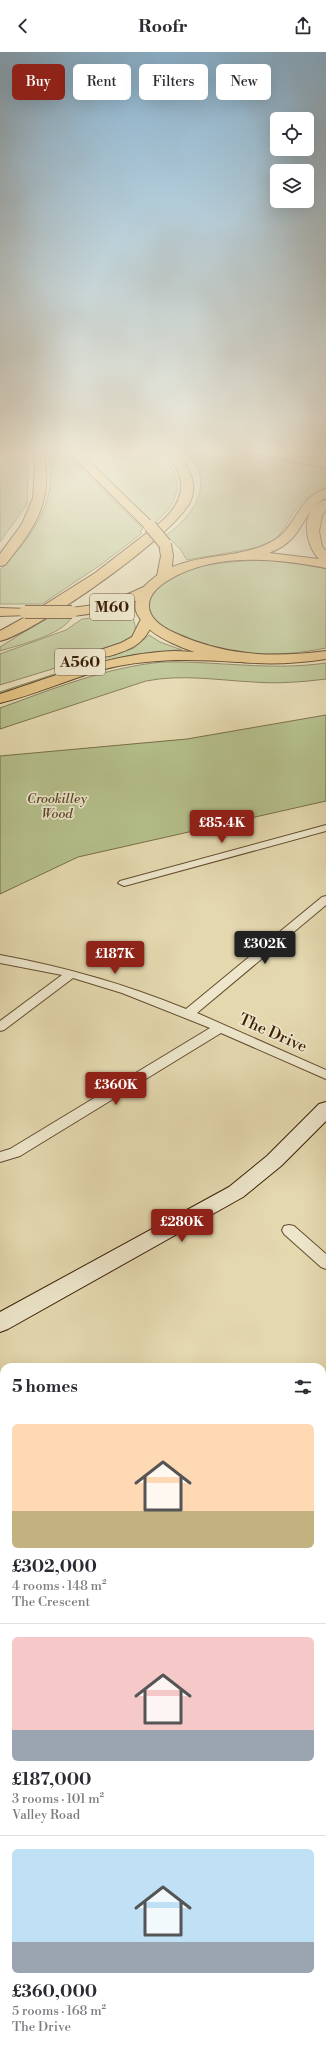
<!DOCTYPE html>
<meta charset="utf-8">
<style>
body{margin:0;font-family:"Libre Bodoni",serif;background:#f7f7f7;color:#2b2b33;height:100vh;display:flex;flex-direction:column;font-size:15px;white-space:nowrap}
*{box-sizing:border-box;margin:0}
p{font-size:13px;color:#7c7c81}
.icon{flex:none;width:22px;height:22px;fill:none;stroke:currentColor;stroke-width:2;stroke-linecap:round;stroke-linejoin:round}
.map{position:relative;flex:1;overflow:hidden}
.sheet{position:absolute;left:0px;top:1311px;width:326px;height:692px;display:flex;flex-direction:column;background:#fff;border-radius:12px 12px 0 0;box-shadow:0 4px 16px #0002}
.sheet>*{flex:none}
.hud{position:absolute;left:12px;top:12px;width:302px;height:36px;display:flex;gap:8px}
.fabs{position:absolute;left:270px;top:60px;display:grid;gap:8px}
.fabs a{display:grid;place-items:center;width:44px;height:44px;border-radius:6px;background:#fff;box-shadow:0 4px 16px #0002;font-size:20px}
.price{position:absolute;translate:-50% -34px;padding:0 9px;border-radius:4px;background:#8f2418;color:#fff;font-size:13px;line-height:26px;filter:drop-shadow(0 1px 2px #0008)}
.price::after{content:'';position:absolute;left:50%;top:24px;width:12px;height:9px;margin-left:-6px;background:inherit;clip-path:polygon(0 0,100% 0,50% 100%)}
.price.active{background:#222;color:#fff}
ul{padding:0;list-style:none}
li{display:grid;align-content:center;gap:8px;height:212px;padding:0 12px}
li+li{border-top:1px solid #e1e1e2}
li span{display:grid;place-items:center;height:124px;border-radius:6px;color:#555}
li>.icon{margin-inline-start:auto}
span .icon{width:72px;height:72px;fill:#fffc;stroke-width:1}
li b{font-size:17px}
h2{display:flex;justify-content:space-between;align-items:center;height:48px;padding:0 12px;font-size:17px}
.pill{padding:0 14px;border-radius:6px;background:#fff;box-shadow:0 4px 16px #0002;font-size:14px;line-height:36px}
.pill.active{background:#8f2418;color:#fff}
header{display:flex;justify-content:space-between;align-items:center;height:52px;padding:0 12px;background:#fff;font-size:18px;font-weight:700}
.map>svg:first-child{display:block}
</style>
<header><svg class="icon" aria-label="back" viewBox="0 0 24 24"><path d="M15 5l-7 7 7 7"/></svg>Roofr<svg class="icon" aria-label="share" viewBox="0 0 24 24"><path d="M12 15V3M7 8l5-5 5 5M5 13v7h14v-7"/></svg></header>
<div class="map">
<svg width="326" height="2003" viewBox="0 0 326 2003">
<rect width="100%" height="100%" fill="#e4d8af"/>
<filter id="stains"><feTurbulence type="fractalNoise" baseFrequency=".005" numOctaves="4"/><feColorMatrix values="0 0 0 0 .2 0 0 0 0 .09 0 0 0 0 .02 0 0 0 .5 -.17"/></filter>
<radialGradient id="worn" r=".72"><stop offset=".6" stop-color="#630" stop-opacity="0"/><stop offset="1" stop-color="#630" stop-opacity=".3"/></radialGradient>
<g fill="#b4bf8b" stroke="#776e48">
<path d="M0 399H23L28 414 27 452 0 490Z"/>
<path d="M46 399H64L143 477 140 479 142 481 102 512 42 552H0V518C30 487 63 445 46 399Z"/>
<path d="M93 399H159C185 428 183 446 154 472L139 457H135L83 407 99 405Z"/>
<path d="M183 399H246L326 415V437C284 449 296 481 261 495L187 508 180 497 166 483C188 468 211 441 196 412 193 407 187 403 183 399Z"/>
<path d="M264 399H300L326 405V411Z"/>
<path d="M271 508 308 512 326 517V596C278 606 224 605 179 584 170 580 157 573 152 564 149 560 149 553 148 549 151 545 153 539 156 536 177 510 240 509 271 508Z"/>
<path d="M50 564H70L71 566C62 583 19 593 0 599V595Z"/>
<path d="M109 564 133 566C135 573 137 578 133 584 124 597 22 626 0 633V602L66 578 82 567Z"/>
<path d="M149 583 160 590 182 598C118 599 61 623 0 642V640L134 596Z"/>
<path d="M163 610C218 609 271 619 326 611V627C302 630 277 632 253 630 216 628 182 622 146 629L0 677V656C53 637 106 615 163 610Z"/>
<path d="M326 663V749L78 805 0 842V704L187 687Z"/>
<path d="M0 1562 4 1565V1646L0 1650Z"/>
</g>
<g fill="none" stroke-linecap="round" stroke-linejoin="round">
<g stroke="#644c2f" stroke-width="2">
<g id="minor">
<path d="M326 773V779L128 833 124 834 118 831 120 829Z"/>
<path d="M326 844V853L197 961 326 1018V1027L221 981 20 1104 0 1110V1100L10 1097 210 976 122 941 73 926 4 978 0 979V969L62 923 0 911V903C65 915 125 932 186 957L322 845Z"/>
<path d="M289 1173 294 1174 326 1202V1217L321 1215 284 1182 282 1178 284 1174Z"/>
<rect x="322" y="1513" width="4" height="18"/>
</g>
</g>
<g stroke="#3a1e04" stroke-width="2">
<path id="secondary" d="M326 1050V1069L281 1114 243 1145 8 1277 0 1280V1260L229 1135 267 1104 319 1052Z"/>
</g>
<g stroke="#3a1e04" stroke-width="2">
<g id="primary">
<path d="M147 564 154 568C147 587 137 595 119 601 112 603 107 606 100 604L98 601 100 598 121 591 132 585 142 565Z"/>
<path d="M175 599 237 602 242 603 244 606 242 609 237 610C191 607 147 606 101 618 67 628 34 643 0 651V642C57 623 114 601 175 599Z"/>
</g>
</g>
<g stroke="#3a1e04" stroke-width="2">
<path id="trunk" d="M326 437V446C300 458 307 487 269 501L319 507C304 492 299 455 326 448V458L322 464 319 479 322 494 326 499V516C274 506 214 500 167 529 158 535 148 543 149 555 150 568 164 576 175 581 224 604 274 606 326 599V607C274 615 220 614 172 591 159 585 147 578 139 565 130 552 139 538 150 529 185 498 234 510 271 490 296 478 297 445 326 437Z"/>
</g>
<g stroke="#3a1e04" stroke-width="2">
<g id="motorway">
<path d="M32 399H44C53 451 36 474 5 513L0 514V502L22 472 33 446 35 416Z"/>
<path d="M67 399H78L156 474C175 459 189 440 176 416 173 410 167 405 164 399H175C186 411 197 427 192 445 184 478 35 581 0 589V579L29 563 0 564V556L30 557 32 560 30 562 95 521 152 477H146Z"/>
<path d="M250 399H270L326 410V416L255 402 251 401Z"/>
<path d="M165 488 171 492 173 504 171 524 164 528 157 524 161 504 159 492Z"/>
<path d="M148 533 153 534 155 537 153 540C127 555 102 561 72 564L67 563 65 560 67 557 72 556 108 551Z"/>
</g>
</g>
<use href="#minor" fill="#ede6cb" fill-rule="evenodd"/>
<use href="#secondary" fill="#ede6cb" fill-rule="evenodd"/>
<use href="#primary" fill="#e2bc78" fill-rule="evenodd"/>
<use href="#trunk" fill="#e2bc78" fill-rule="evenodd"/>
<use href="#motorway" fill="#e2bc78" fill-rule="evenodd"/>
<g stroke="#3a1e04" stroke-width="14" stroke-linecap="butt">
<g id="motorway-bridge">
<path d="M150 474 165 492"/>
<path d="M25 560H72"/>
</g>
</g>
<use href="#motorway-bridge" stroke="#e2bc78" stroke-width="12"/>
</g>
<g fill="#b87f59" stroke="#3a1e04">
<path d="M4 1657V1769L0 1765V1661Z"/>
<path d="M0 1800 4 1804V1932L0 1928Z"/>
<path d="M63 1999H98V2003H67Z"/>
</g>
<path fill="#966849" stroke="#3a1e04" d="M96 1999H98V2003H93Z"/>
<g fill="#d69468" stroke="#3a1e04">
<path d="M4 1657V1763L0 1759V1661Z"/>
<path d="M0 1800 4 1804V1927L0 1923Z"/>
<path d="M68 1999H96L93 2003H72Z"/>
</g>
<linearGradient id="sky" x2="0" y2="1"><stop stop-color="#89b5d4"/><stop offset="0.59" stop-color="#f3eddb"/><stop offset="1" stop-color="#f3eddb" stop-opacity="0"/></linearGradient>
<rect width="326" height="679" fill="url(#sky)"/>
<g text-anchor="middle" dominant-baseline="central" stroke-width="3.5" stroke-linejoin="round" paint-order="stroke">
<g font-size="13" font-style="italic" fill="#584626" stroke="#ede6cb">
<text x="57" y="747">Crookilley<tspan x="57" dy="15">Wood</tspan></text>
</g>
<g fill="#ede6cb" stroke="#705a40" stroke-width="1">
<rect x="90" y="542" width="44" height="26" rx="3"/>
<rect x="55" y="597" width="50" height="26" rx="3"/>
</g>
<g font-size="15" font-weight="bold" fill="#3a1e04">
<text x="112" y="555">M60</text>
<text x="80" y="610">A560</text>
</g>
<g font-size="16" fill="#3a1e04" stroke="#ede6cb">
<text transform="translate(273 981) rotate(24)">The Drive</text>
</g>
</g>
<rect width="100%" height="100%" filter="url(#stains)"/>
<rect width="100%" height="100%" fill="url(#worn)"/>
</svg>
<div class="fabs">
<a><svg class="icon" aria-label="locate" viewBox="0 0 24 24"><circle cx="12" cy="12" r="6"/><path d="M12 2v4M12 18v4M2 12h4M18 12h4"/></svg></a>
<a><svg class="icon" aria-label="layers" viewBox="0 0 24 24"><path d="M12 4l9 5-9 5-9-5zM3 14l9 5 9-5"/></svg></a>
</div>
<b class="price" style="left:222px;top:792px">£85.4K</b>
<b class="price active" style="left:265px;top:913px">£302K</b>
<b class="price" style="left:115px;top:923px">£187K</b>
<b class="price" style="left:116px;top:1054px">£360K</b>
<b class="price" style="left:182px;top:1191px">£280K</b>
<div class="hud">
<a class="pill active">Buy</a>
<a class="pill">Rent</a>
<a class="pill">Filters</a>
<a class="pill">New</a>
</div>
<section class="sheet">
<h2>5 homes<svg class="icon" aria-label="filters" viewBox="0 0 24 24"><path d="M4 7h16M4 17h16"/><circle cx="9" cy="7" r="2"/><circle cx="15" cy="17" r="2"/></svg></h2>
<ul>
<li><span style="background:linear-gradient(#ffd9b3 70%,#c2b280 0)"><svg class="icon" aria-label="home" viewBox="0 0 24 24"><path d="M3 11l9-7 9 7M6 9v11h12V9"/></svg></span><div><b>£302,000</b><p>4 rooms · 148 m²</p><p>The Crescent</p></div></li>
<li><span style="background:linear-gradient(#f6c9c9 75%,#9aa5b1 0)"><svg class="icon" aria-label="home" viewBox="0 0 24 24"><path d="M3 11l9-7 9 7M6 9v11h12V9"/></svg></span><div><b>£187,000</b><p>3 rooms · 101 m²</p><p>Valley Road</p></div></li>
<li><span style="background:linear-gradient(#bfe0f5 75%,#9aa5b1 0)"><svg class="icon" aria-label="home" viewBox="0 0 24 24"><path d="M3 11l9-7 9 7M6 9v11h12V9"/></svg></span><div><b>£360,000</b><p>5 rooms · 168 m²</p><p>The Drive</p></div></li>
</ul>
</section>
</div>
